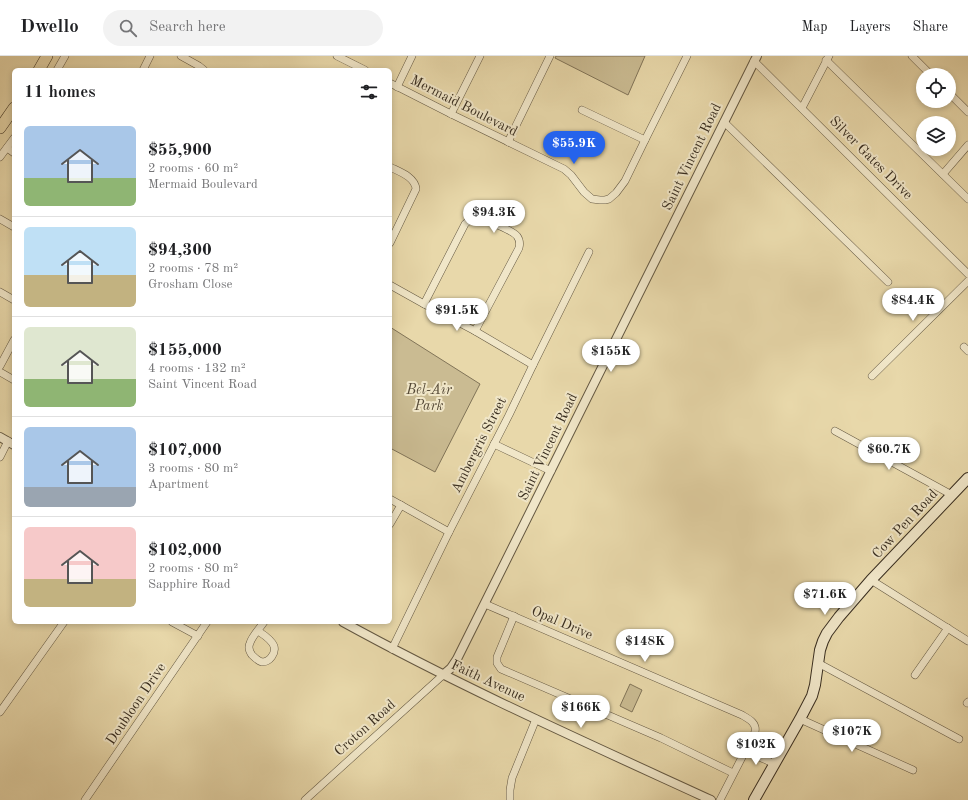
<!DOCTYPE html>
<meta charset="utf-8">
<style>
body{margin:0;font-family:"Old Standard TT",serif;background:#f2f2f2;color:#202124;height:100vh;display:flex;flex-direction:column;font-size:15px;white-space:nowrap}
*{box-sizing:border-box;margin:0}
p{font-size:13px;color:#757577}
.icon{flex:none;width:22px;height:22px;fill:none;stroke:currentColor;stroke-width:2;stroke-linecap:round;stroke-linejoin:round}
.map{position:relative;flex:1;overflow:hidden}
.panel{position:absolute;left:12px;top:12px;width:380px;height:556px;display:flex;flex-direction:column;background:#fff;border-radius:6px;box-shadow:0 2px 6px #0003}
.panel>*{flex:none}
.tools{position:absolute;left:916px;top:12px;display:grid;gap:8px}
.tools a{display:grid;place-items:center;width:40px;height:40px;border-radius:50%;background:#fff;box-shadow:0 2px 6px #0003;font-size:20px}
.price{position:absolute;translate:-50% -34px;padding:0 9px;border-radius:14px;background:#fff;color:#222;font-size:13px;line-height:26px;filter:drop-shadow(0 1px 2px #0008)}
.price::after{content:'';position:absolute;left:50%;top:24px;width:12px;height:9px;margin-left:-6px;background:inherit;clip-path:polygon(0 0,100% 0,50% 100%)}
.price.active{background:#2563eb;color:#fff}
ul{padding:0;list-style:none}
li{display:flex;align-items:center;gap:12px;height:100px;padding:0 12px}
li+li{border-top:1px solid #e0e0e0}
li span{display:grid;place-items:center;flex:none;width:112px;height:80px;border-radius:6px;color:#555}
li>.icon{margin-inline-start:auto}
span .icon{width:48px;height:48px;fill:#fffc;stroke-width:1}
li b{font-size:17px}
h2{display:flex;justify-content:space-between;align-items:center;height:48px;padding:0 12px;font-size:17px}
header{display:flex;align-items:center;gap:24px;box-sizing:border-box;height:56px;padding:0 20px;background:#fff;border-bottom:1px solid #e0e0e0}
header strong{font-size:19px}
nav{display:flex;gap:22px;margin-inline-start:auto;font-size:14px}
.search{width:280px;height:36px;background:#f2f2f2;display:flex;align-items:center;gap:10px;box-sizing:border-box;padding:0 14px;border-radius:22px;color:#757577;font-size:15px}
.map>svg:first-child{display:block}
</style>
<header>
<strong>Dwello</strong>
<div class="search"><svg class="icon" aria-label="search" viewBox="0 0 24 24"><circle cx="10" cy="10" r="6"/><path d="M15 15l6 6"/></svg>Search here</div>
<nav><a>Map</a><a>Layers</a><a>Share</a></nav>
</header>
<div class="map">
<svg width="968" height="744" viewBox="0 0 968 744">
<rect width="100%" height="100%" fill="#e8d8aa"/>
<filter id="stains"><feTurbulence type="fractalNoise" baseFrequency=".005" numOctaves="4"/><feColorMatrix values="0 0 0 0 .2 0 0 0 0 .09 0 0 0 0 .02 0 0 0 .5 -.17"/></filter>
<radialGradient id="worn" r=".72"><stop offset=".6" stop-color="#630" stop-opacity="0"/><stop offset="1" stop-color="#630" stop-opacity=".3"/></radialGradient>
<g fill="#cabb92" stroke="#817458">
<path d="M556 0H645L628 39 555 2Z"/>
<path d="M390 271 480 328 435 416 390 392Z"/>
<path d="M630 628 642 634 632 656 620 650Z"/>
</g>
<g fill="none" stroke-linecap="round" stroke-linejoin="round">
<g stroke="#645842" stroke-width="8">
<g id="minor">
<path d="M181 0 199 10 204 14"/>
<path d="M337 0 365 14"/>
<path d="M912 0 931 19"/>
<path d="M826 4 968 143"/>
<path d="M754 5 968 218"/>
<path d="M57 14 65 0"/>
<path d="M143 14 150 0"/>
<path d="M390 27 451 58 564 113 571 119 584 136 592 143 600 144H605L609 143 616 137 625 125 645 84 687 0"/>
<path d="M397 31 412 0"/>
<path d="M949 37 968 56"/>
<path d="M802 52 829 0"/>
<path d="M582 54 645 84"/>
<path d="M451 58 480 0"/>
<path d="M724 66 888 226"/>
<path d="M508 86 550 0"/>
<path d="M7 92 14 97"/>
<path d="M0 101 14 82"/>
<path d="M390 111C400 116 415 121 416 133L390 187"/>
<path d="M943 118 968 89"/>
<path d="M0 163 14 171"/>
<path d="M390 229 424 248 475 275 533 309"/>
<path d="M0 236 14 244"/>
<path d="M424 248 465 168C469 164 474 161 480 162 488 165 512 174 517 180 520 184 520 188 519 192L475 275"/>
<path d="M964 291 968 295"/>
<path d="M0 310 14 284"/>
<path d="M0 316 14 324"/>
<path d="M872 320 968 225"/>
<path d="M835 375 952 439"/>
<path d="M494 388 551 415"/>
<path d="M0 401 8 385"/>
<path d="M390 443 449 476"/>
<path d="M390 468 401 449"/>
<path d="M871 524 968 585"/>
<path d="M485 548 742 659C749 663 757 667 755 676L720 744"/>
<path d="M514 560 497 601V607L501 613 661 682 733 717"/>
<path d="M172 566 198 580"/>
<path d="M258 575C264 579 271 583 274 590 276 597 270 606 262 606 258 605 255 602 252 599 249 595 248 591 250 587 252 580 260 572 264 566"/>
<path d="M392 593 449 476 509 359 533 309 589 196"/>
<path d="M818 607 959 683"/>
<path d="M915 619 948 572"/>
<path d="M967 647 968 646"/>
<path d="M0 656 64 566"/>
<path d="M800 663 913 714"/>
<path d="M746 695 775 708"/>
<path d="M85 744 207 566"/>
<path d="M305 744 443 619"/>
<path d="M510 744V734L512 722 536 663"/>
</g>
</g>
<g stroke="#645842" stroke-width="10">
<g id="tertiary">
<path d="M0 381 14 389"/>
<path d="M343 566C463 632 587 687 711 744"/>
<path d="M443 619 451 612 457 603 757 0"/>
</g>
</g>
<g stroke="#382d1f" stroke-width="12">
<path id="secondary" d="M754 744 800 663 812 640 815 629 820 594 823 585 827 577 839 561 871 524 968 422"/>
</g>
<g stroke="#382d1f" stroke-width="12">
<g id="primary">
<path d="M39 14 47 0"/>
<path d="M0 72 14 52"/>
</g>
</g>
<use href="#minor" stroke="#f0e6c8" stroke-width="7"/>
<use href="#tertiary" stroke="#f0e6c8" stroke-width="8"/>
<use href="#secondary" stroke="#f0e6c8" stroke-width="10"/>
<use href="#primary" stroke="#e8d8aa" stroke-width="11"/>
</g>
<g text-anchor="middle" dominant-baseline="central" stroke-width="4" stroke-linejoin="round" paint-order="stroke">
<g font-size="14" fill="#382d1f" stroke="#f0e6c8">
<text transform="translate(464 50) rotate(27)">Mermaid Boulevard</text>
<text transform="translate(692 101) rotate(-64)">Saint Vincent Road</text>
<text transform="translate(871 102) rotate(45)">Silver Gates Drive</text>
<text transform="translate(479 389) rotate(-63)">Ambergris Street</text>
<text transform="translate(548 391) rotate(-64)">Saint Vincent Road</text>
<text transform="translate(905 468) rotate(-47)">Cow Pen Road</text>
<text transform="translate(562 567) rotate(23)">Opal Drive</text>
<text transform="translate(488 625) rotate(25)">Faith Avenue</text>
<text transform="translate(136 648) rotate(-56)">Doubloon Drive</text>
<text transform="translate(365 672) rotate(-42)">Croton Road</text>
</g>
<g font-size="14" font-style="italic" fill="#554936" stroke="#f0e6c8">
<text x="429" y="334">Bel-Air<tspan x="429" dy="16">Park</tspan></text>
</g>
</g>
<rect width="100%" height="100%" filter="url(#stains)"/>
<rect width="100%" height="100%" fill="url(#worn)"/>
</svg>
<div class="tools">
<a><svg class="icon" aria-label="locate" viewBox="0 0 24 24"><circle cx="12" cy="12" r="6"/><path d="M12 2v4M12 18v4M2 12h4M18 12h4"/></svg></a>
<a><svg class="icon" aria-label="layers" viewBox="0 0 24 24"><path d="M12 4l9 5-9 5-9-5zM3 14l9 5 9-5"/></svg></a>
</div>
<b class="price active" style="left:574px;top:109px">$55.9K</b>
<b class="price" style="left:494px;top:178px">$94.3K</b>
<b class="price" style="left:913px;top:266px">$84.4K</b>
<b class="price" style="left:457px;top:276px">$91.5K</b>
<b class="price" style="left:611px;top:317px">$155K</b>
<b class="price" style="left:889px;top:415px">$60.7K</b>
<b class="price" style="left:825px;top:560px">$71.6K</b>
<b class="price" style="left:645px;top:607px">$148K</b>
<b class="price" style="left:581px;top:673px">$166K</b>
<b class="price" style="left:852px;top:697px">$107K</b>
<b class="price" style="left:756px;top:710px">$102K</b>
<section class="panel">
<h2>11 homes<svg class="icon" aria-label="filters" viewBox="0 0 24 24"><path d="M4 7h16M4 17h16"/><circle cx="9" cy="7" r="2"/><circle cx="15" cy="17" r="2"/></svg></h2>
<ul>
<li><span style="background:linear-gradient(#a9c7e8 65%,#8fb573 0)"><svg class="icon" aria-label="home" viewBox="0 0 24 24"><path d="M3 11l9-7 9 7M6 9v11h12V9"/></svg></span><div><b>$55,900</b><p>2 rooms · 60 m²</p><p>Mermaid Boulevard</p></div></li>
<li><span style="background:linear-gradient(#bfe0f5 60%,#c2b280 0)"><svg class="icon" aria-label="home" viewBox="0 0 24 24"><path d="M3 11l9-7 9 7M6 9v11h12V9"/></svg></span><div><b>$94,300</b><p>2 rooms · 78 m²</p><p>Grosham Close</p></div></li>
<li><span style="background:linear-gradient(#dfe7d0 65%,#8fb573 0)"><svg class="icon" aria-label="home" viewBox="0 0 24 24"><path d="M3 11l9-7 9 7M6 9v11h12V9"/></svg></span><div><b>$155,000</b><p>4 rooms · 132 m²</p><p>Saint Vincent Road</p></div></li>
<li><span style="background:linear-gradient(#a9c7e8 75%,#9aa5b1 0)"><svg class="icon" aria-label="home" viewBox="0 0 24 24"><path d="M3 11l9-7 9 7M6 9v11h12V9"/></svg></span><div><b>$107,000</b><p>3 rooms · 80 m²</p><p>Apartment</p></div></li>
<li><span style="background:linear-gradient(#f6c9c9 65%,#c2b280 0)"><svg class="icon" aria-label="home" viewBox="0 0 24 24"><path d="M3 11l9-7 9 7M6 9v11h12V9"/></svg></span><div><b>$102,000</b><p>2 rooms · 80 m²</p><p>Sapphire Road</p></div></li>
</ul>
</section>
</div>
